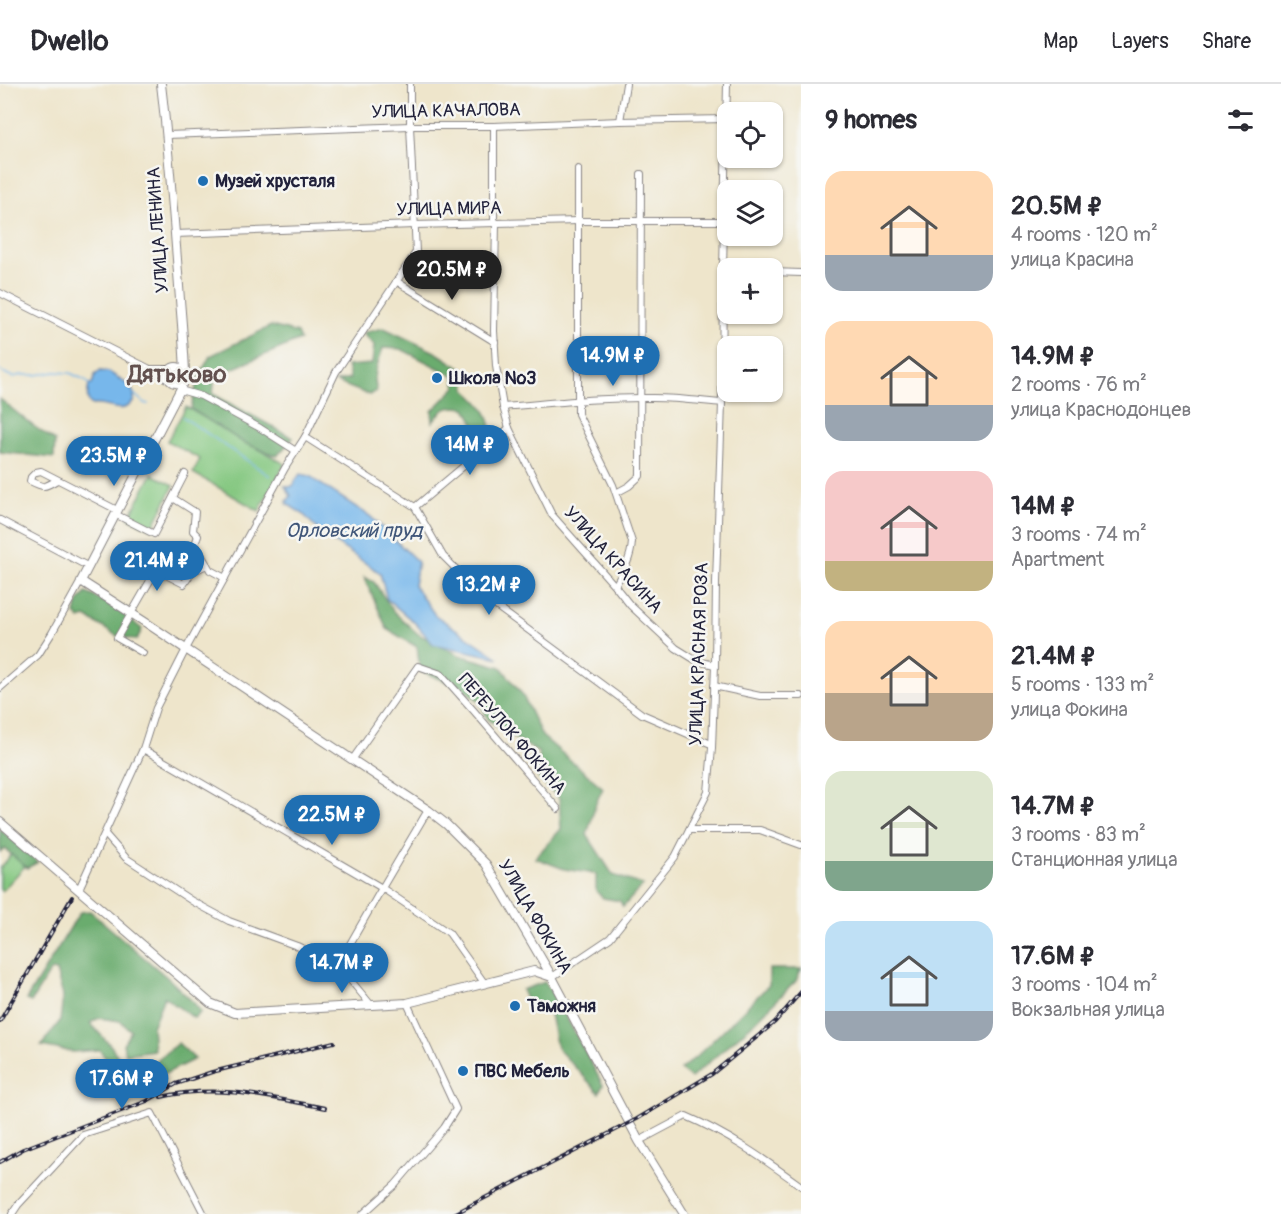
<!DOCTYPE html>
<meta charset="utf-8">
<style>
body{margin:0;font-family:Pangolin,sans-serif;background:#f2f2f3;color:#2b2b33;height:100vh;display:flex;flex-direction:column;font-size:22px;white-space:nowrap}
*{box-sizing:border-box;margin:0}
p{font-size:20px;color:#7c7c81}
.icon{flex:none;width:33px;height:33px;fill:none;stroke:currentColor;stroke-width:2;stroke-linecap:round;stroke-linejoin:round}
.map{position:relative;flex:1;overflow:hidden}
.side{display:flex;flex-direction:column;background:#fff;width:480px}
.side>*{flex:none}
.buttons{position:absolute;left:717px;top:18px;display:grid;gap:12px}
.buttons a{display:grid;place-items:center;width:66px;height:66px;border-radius:12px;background:#fff;box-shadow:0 2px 4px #0004;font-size:30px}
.price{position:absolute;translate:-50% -51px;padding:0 14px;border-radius:21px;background:#1f6fb2;color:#fff;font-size:20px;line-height:39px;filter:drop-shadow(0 2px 3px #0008)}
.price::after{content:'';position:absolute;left:50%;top:36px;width:18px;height:14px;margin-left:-9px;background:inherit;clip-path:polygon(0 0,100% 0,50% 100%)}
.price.current{background:#222;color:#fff}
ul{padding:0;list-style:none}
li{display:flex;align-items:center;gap:18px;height:150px;padding:0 24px}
li span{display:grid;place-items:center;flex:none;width:168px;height:120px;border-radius:18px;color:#555}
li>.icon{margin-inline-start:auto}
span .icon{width:72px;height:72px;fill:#fffc;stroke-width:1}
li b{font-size:26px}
h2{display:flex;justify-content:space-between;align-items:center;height:72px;padding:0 24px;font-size:26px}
header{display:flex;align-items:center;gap:36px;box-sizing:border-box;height:84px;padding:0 30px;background:#fff;border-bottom:2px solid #e1e1e2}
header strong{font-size:28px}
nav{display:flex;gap:33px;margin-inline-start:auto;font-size:21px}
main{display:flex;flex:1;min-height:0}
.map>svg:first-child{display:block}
</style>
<header>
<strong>Dwello</strong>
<nav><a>Map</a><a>Layers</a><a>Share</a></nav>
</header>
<main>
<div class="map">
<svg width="801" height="1130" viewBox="0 0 801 1130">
<rect width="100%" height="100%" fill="#f6f6f2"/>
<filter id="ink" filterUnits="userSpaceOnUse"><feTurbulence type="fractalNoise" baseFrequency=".0167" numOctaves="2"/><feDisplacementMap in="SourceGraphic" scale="12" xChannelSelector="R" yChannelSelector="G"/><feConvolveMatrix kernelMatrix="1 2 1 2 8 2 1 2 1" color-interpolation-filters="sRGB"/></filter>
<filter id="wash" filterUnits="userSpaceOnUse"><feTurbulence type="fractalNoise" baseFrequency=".008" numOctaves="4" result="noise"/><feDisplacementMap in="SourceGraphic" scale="24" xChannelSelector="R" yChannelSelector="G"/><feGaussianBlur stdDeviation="1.35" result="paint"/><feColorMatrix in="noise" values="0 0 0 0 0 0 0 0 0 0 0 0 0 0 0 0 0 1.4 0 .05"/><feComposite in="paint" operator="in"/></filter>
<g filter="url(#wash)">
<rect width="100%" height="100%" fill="#eee5cb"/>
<g fill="#84c780" stroke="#53745e" stroke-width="1.5">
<path d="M186 323 285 380 259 427 193 389 200 375 167 357Z"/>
<path d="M152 390 174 401 152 445 129 434Z"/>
<path d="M13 769 26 781 2 807 0 805V784Z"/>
</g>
<g fill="#6bac6e" stroke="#466754" stroke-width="1.5">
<path d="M271 242 297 249 300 256 215 292 213 310 293 354 277 372 244 359 191 325 198 294 210 272Z"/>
<path d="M384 244 437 269 465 287 466 306C484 322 488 327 493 351L481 353 466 324C449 322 443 323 433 338L432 327 456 303 454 292 401 265 383 264C378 279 372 292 377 307L369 311 336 298 350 295 347 282 372 280 374 261 362 249Z"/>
<path d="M0 315 32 341 55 357 54 374 0 368Z"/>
<path d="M364 493 374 498 394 528 418 550 459 571 501 583 522 610 542 652 603 704 596 719 587 751 613 791 643 801 623 823 620 817 603 814 596 807V790L564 785 535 774 561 745 559 714 538 694 539 669 508 650 488 635 479 617 463 604 420 587 417 563 387 545Z"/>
<path d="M86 509C107 517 125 531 142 545L137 556 117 552 86 533 80 535 75 530 78 518Z"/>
<path d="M0 745 38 778 27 784 5 765 0 768Z"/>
<path d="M90 827 169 895 194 919 201 928 194 934 164 913 152 943 154 966 125 970 123 960 131 947 120 937 99 934 90 939 111 962 126 985 138 991 178 959 195 975 128 1008 100 966 73 968 41 962 60 937 63 912 56 887 51 886 31 918 26 916 80 828Z"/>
<path d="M769 885H801L796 897 756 937 691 994 680 986 697 972 769 901Z"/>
<path d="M545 898 563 927 603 1001 599 1009 557 964 549 925 530 924 522 906Z"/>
</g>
<g fill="#77b7eb" stroke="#4c6c93" stroke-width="1.5">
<path d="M100 287 109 288 130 302 134 310V317C121 333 107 318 92 321 85 316 88 308 89 300H92L95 291Z"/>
<path d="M300 390 310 392 319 399 370 432 418 478 414 501 435 531 499 574 433 560 416 540 387 515 380 489 321 449 303 430 287 420V417L291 412 285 402 290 403 294 401 295 397Z"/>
</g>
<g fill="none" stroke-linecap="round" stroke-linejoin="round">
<g stroke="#77b7eb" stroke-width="1.5">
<path d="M0 287 13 293 22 291H36L55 288 70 289 85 296 89 300"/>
<path d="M134 310 144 319 148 320"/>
<path d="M183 333 270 392"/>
</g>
</g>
</g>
<g filter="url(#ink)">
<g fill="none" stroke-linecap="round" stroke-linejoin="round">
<g stroke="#888483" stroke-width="8">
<g id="minor">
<path d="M620 37 626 0"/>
<path d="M494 42V135L496 139 494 247 496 282 503 323 509 344 552 431 615 502 630 521 676 564 697 577 715 581"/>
<path d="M167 51 410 42H494L620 37 726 35"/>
<path d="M578 85V330L613 401 632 458C631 475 623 488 615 502"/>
<path d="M175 150 414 141 578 137H724"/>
<path d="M772 188 801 189"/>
<path d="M396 197 495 258"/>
<path d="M0 209 148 284 172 298"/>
<path d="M152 285H170"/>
<path d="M180 306 201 312 260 344 296 367"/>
<path d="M503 323C553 319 603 313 653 314 676 314 699 317 722 319"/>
<path d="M305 353 415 423 443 472 485 514 642 630 711 660"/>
<path d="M57 396C44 404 44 404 30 397L31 393 36 388 41 387 117 426"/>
<path d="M616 409 629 402 640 392 641 90"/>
<path d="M173 414 195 428 193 447 198 452 195 460 210 486 225 494"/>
<path d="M415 423 509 344"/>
<path d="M115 430 154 450 185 390"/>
<path d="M0 436 89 483"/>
<path d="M143 569 117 554 151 495 166 491 184 500 192 488 207 481"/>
<path d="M714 602 760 612H801"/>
<path d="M0 604 38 571 52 549 81 497"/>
<path d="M143 665 382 804 449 849 485 900"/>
<path d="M352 676 418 582 441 590 474 627 558 725"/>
<path d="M689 746H760L801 761"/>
<path d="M105 750 126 774 192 817 229 837 297 862 338 881 371 921"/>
<path d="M79 805 143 665 156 624 186 565 285 384 305 353 336 288 416 168 410 42V0"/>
<path d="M338 881 382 804 428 726"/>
<path d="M552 893 610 854 675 773 708 708 712 664 715 581 716 498 722 319 723 186 727 0"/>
<path d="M639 1057 686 1032C728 1050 764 1075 801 1102"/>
<path d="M12 1130 18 1121 83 1051 152 1029 204 1130"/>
<path d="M363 1130 395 1101 444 1044 456 1025 407 919"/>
</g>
</g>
<g stroke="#888483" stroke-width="10">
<path id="tertiary" d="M0 738 210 919 235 929 407 919 534 887 552 893"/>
</g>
<g stroke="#888483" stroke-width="10">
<g id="secondary">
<path d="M161 0C169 67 174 135 179 202 181 231 184 260 185 289"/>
<circle cx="176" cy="291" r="8"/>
<path d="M184 295 180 306 81 497 148 540 428 726 446 740 486 780 552 893 639 1057 684 1130"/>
</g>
</g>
<use href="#minor" stroke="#fff" stroke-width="6"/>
<use href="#tertiary" stroke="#fff" stroke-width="8"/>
<use href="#secondary" stroke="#fff" stroke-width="8"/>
<g stroke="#22223b" stroke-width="4">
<g id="rail">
<path d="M0 937 72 813"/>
<path d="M161 1013C220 1000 268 1013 325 1024"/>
<path d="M0 1078 23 1065 147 1017 176 1000 212 988 334 958"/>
<path d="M454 1130 637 1035 712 990 775 938 801 908"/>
</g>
</g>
<use href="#rail" stroke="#f6f6f2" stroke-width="1.5" stroke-dasharray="4.5" stroke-linecap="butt"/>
</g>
</g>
<g fill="#1f6fb2" stroke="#f6f6f2" stroke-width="2">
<circle cx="203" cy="97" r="6"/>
<circle cx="437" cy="294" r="6"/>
<circle cx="515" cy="922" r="6"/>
<circle cx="463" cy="987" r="6"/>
</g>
<g text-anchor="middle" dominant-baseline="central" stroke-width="5" stroke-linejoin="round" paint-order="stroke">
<g font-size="18" fill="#22223b" stroke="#f6f6f2">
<text transform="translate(446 27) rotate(-1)">УЛИЦА КАЧАЛОВА</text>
<text transform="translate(449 125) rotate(-1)">УЛИЦА МИРА</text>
<text transform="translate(158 146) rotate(-94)">УЛИЦА ЛЕНИНА</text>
<text transform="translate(613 476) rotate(48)">УЛИЦА КРАСИНА</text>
<text transform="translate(699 570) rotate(-88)">УЛИЦА КРАСНАЯ РОЗА</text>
<text transform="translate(512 650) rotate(49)">ПЕРЕУЛОК ФОКИНА</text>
<text transform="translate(535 833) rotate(60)">УЛИЦА ФОКИНА</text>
</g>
<g font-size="18" font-weight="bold" fill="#22223b" stroke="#f6f6f2" text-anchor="start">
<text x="215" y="97">Музей хрусталя</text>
<text x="449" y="294">Школа №3</text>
<text x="527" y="922">Таможня</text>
<text x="475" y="987">ПВС Мебель</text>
</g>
<g font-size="20" font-style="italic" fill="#405679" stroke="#f6f6f2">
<text x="354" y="446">Орловский пруд</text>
</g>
<g font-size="24" font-weight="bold" fill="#62504e" stroke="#f6f6f2">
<text x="177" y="290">Дятьково</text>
</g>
</g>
</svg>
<div class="buttons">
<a><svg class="icon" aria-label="locate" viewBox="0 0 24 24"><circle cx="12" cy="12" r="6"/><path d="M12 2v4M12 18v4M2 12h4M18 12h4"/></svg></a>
<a><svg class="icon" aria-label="layers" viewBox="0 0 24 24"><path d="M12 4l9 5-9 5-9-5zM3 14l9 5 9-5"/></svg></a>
<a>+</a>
<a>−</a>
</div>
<b class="price current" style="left:452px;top:217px">20.5M ₽</b>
<b class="price" style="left:613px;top:303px">14.9M ₽</b>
<b class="price" style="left:470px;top:392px">14M ₽</b>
<b class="price" style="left:114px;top:403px">23.5M ₽</b>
<b class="price" style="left:157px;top:508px">21.4M ₽</b>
<b class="price" style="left:489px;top:532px">13.2M ₽</b>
<b class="price" style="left:332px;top:762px">22.5M ₽</b>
<b class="price" style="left:342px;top:910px">14.7M ₽</b>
<b class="price" style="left:122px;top:1026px">17.6M ₽</b>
</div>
<section class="side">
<h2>9 homes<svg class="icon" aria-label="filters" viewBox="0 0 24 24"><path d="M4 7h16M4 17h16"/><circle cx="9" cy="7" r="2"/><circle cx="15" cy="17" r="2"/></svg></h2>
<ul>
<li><span style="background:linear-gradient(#ffd9b3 70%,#9aa5b1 0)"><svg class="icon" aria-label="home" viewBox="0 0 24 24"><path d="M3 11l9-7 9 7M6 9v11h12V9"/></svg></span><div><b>20.5M ₽</b><p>4 rooms · 120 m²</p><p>улица Красина</p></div></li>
<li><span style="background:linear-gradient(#ffd9b3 70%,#9aa5b1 0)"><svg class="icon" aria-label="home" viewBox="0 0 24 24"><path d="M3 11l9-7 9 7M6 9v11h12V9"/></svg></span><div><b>14.9M ₽</b><p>2 rooms · 76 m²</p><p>улица Краснодонцев</p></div></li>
<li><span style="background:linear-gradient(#f6c9c9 75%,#c2b280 0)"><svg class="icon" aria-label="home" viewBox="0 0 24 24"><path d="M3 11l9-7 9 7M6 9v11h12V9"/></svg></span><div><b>14M ₽</b><p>3 rooms · 74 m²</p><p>Apartment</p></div></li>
<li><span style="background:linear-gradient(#ffd9b3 60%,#b9a48a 0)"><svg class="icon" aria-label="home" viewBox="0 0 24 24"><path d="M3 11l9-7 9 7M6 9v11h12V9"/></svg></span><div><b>21.4M ₽</b><p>5 rooms · 133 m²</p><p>улица Фокина</p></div></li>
<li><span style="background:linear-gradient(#dfe7d0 75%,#7fa58c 0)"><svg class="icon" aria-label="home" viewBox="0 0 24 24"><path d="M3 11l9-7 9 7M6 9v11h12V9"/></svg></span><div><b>14.7M ₽</b><p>3 rooms · 83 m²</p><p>Станционная улица</p></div></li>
<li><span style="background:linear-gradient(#bfe0f5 75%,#9aa5b1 0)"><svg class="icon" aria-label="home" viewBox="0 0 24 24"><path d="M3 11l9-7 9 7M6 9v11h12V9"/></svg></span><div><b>17.6M ₽</b><p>3 rooms · 104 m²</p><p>Вокзальная улица</p></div></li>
</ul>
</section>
</main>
